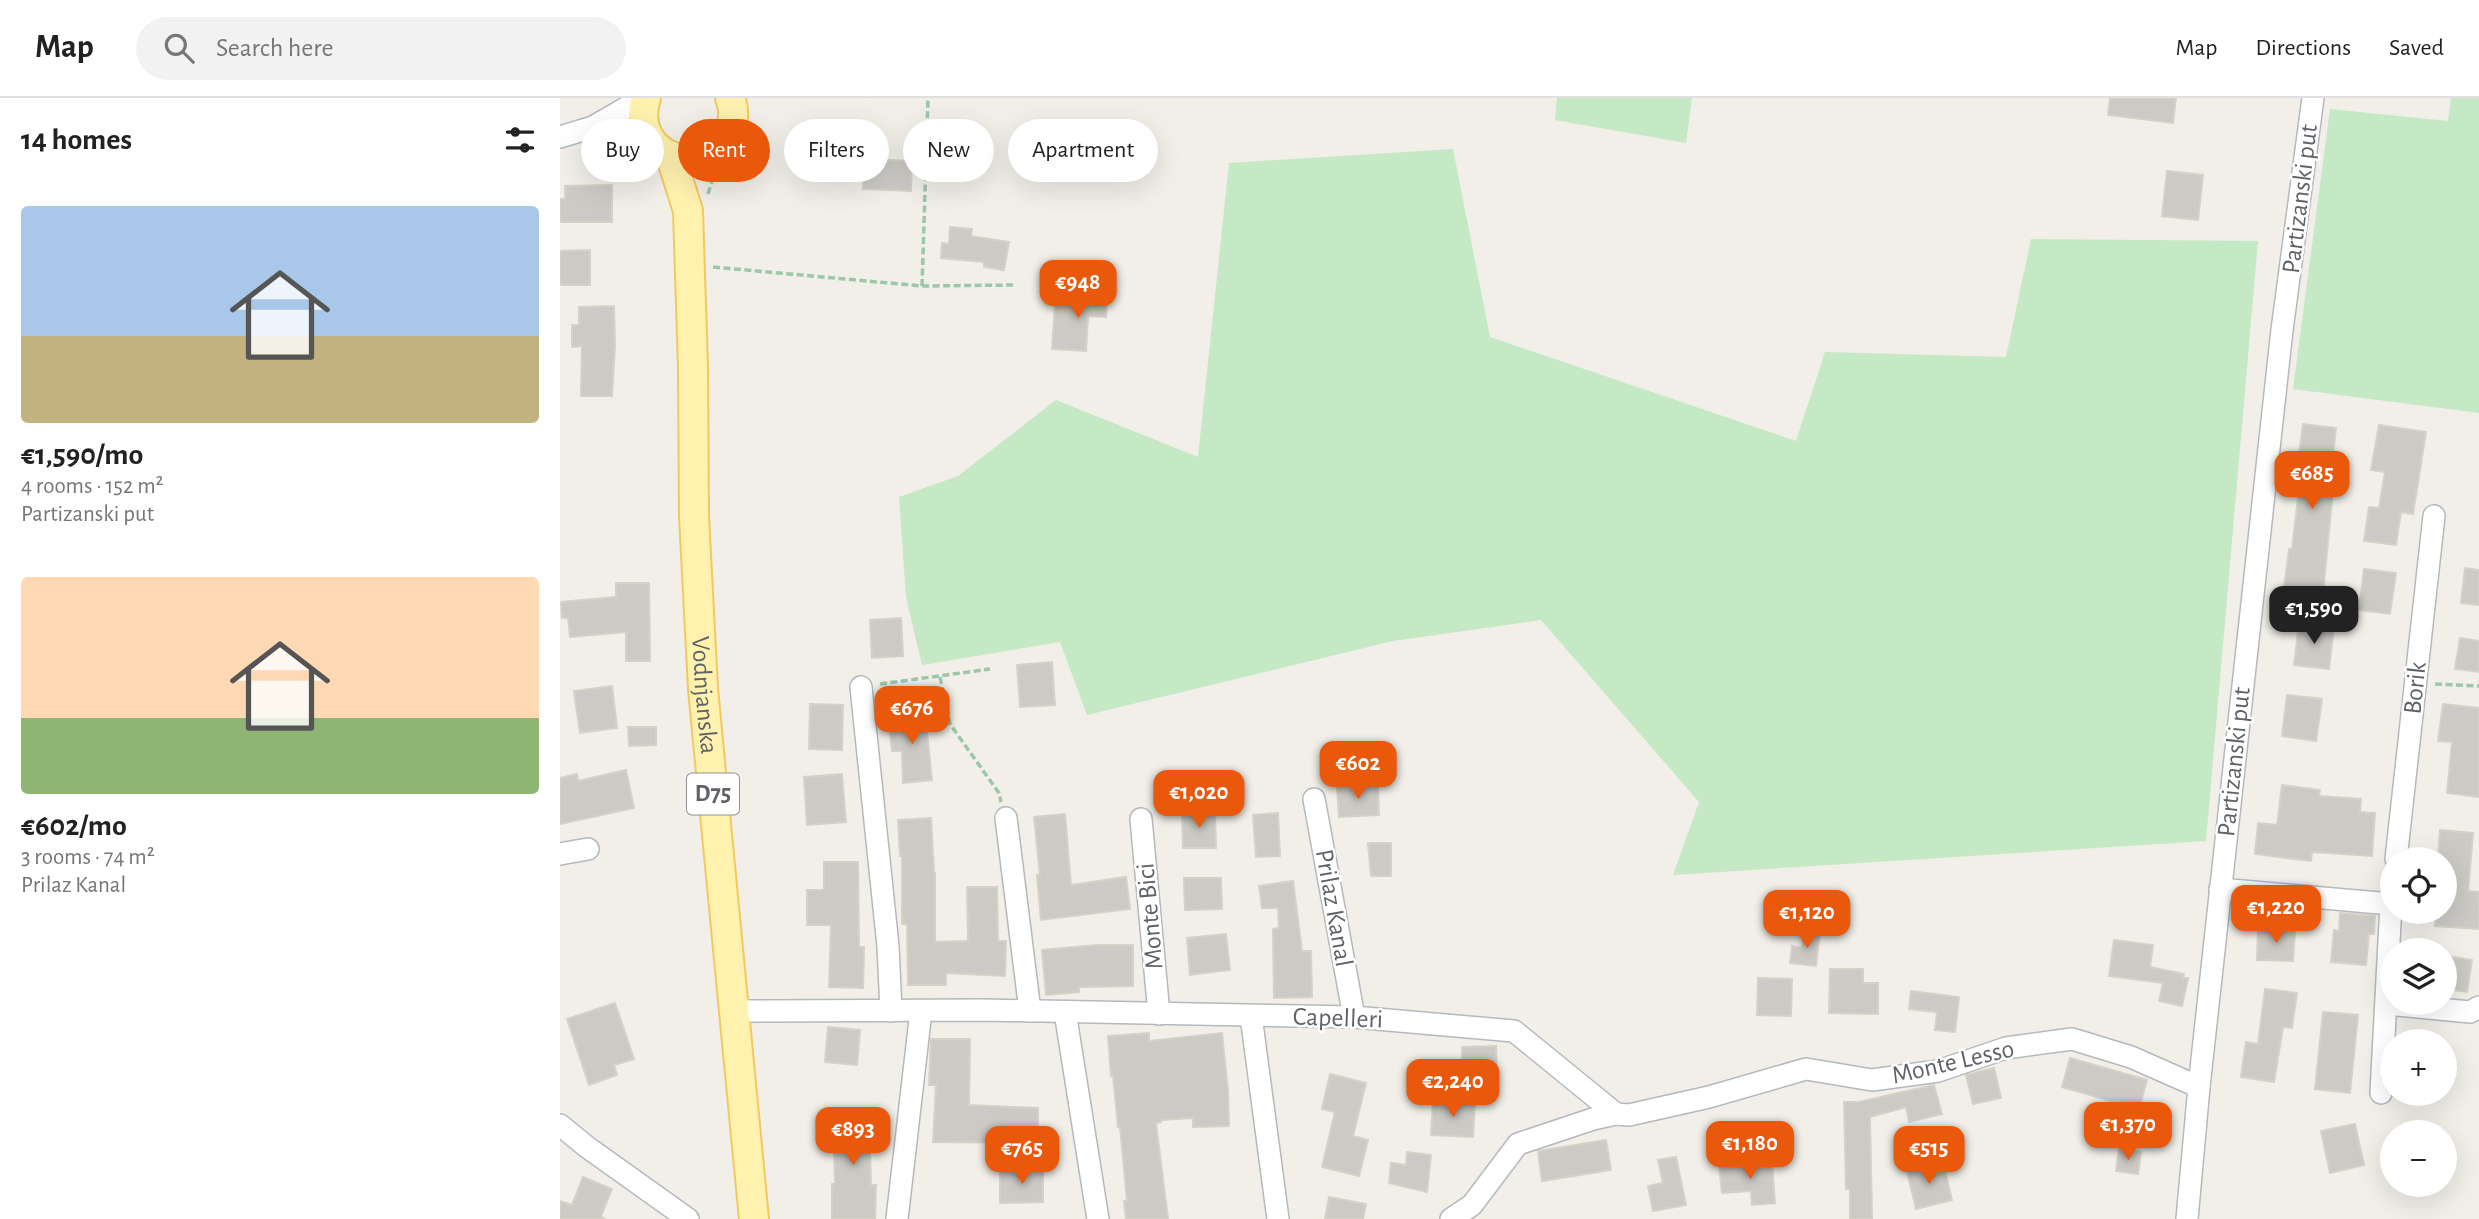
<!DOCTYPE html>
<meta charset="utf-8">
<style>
body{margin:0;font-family:"Alegreya Sans",sans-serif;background:#f2f2f2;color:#222;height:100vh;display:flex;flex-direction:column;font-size:26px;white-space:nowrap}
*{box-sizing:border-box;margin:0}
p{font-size:23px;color:#767676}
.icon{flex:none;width:38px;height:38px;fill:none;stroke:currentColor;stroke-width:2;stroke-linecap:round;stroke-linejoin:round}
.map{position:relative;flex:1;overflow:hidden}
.side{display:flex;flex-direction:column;background:#fff;width:560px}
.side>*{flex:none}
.guide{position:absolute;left:21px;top:21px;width:665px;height:63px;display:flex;gap:14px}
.buttons{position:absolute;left:1820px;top:749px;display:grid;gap:14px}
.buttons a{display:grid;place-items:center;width:77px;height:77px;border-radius:50%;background:#fff;box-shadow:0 7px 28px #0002;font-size:35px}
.price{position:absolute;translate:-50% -60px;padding:0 16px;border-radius:14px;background:#ea580c;color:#fff;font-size:23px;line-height:46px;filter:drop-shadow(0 2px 4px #0008)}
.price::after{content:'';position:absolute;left:50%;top:42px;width:21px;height:16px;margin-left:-10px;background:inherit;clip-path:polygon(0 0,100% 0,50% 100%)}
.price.selected{background:#222;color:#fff}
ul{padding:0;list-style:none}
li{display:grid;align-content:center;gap:14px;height:371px;padding:0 21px}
li span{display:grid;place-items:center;height:217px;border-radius:7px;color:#555}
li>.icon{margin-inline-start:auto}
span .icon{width:126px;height:126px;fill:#fffc;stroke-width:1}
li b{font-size:30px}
h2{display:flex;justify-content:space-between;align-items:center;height:84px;padding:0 21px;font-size:30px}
.tag{padding:0 24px;border-radius:32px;background:#fff;box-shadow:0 7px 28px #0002;font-size:24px;line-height:63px}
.tag.selected{background:#ea580c;color:#fff}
header{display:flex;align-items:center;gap:42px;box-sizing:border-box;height:98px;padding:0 35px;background:#fff;border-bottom:2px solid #e0e0e0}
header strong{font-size:33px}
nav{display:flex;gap:38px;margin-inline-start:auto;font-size:24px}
.search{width:490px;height:63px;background:#f2f2f2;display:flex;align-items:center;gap:18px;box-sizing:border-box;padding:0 24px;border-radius:38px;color:#767676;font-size:26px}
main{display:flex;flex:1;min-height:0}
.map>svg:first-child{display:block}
</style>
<header>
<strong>Map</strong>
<div class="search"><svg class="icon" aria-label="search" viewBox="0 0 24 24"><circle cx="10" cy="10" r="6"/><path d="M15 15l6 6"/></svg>Search here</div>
<nav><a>Map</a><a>Directions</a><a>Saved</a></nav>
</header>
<main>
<section class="side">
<h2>14 homes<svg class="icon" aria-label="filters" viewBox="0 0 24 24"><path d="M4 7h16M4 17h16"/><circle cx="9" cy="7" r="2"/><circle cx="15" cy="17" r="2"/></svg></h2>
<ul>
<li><span style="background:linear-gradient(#a9c7e8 60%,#c2b280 0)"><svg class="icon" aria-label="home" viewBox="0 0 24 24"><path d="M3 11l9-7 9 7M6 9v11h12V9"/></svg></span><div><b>€1,590/mo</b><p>4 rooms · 152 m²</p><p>Partizanski put</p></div></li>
<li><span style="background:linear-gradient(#ffd9b3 65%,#8fb573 0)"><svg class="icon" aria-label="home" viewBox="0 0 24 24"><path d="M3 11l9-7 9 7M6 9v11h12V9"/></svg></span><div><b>€602/mo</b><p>3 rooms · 74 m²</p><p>Prilaz Kanal</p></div></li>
</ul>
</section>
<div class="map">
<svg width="1919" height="1121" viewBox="0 0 1919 1121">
<rect width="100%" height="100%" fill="#f1efe8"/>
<g fill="#c5e8c5">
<path d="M997 0H1132L1126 45 995 22Z"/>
<path d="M1891 0H1919V315L1733 291 1770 11 1888 23Z"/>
<path d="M893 51 930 239 1236 343 1265 254 1446 259 1471 141 1698 143 1646 743 1113 777 1139 704 981 522 833 543 527 617 500 544 362 567 346 499 339 399 398 378 496 302 638 359 669 65Z"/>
</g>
<g fill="#cccac5" stroke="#d6d1c6" stroke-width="2">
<path d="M1550 0H1616L1613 25 1548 17Z"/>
<path d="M304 61 352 63 351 93 303 91Z"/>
<path d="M1607 73 1643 77 1638 122 1602 118Z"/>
<path d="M52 87V124H0V101H5V88Z"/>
<path d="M390 129 412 131 411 138 449 144 444 172 424 169V164L381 160 382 145 389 146Z"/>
<path d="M30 152V187H0V153Z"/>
<path d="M522 190 548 191 546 219 528 218 526 253 492 251 495 207 521 208Z"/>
<path d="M54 208 55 247 52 298H21L22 248 12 249V227H19V209Z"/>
<path d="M1743 326 1776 330 1769 391 1773 392 1763 495 1724 490 1729 451H1732L1742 365H1738Z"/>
<path d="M1819 327 1866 334 1853 416 1841 414 1836 447 1804 443 1809 409 1819 410 1825 374 1811 372Z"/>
<path d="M1905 470 1919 472V507L1901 505Z"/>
<path d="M1804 471 1836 475 1830 516 1799 512Z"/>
<path d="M56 485H89L90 563H66V534L10 539 8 520H2L1 504 56 499Z"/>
<path d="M341 520 343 558 312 560 310 522Z"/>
<path d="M1739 525 1774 528 1769 571 1734 567Z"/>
<path d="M1900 540 1919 543V574L1895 571Z"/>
<path d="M492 564 495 607 460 609 457 567Z"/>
<path d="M52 588 57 630 20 635 14 593Z"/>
<path d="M1727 597 1762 601 1756 643 1722 638Z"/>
<path d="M250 606 283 607 282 652 249 651Z"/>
<path d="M1883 606 1919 610V699L1887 695 1892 644 1878 643Z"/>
<path d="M365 615 372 682 343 685 342 653H332L328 619Z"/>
<path d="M68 629H96V647L69 648Z"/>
<path d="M66 672 74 710 0 726V680L17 676 18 683Z"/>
<path d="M282 676 286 724 247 727 244 679Z"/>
<path d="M1722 687 1760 692 1759 698 1801 701 1800 714 1815 715 1812 758 1752 754 1751 763 1695 756 1698 725 1717 727Z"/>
<path d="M818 688 819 717 779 719 777 690Z"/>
<path d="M622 715H655L656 750H623Z"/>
<path d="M718 715 720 758 696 759 693 717Z"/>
<path d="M505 716 511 787 566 779 570 811 481 822 477 777H480L474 719Z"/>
<path d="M371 720 374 775H375V844L408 843 407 789H437L438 843H446L445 878 386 875V887H348L347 826H342V758H340L338 722Z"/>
<path d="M1880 732 1913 735 1908 793 1919 794V831L1875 828 1876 814H1885V761H1878Z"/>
<path d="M808 745H831V778H811Z"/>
<path d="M264 764H298L299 849H304L303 890 269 889 271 827H247V792H264Z"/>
<path d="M624 780H661L662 811 625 812Z"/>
<path d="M733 783 742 853H751L752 899 714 900 713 831 719 830 718 810H702L699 788Z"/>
<path d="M1780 815 1815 818 1814 836H1809L1806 867 1771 864 1774 832 1779 833Z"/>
<path d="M1244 832 1260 834 1256 868 1230 865 1232 848 1242 850Z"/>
<path d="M1698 832 1735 833 1733 863 1697 862Z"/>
<path d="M666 836 670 872 630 877 627 840Z"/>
<path d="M1554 842 1593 847 1590 869 1624 876 1623 880H1628L1622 908 1599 903 1603 885 1549 878Z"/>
<path d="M538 847H573V888L519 889V894L486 897 482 852Z"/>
<path d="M1885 858 1912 862 1907 894 1885 891Z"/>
<path d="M1270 871H1303V885H1318V916L1269 915Z"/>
<path d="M1198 880 1232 881 1231 918 1197 917Z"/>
<path d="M1705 891 1737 895 1732 930 1723 929 1714 984 1681 979 1686 944 1698 946Z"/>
<path d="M1351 893 1399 899 1395 934 1375 932 1377 914 1349 911Z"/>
<path d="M55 905 74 961 54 967 57 977 29 987 7 921Z"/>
<path d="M1763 914 1798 917 1790 995 1755 991Z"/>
<path d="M268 929 300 932 297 967 265 964Z"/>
<path d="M589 935V943L662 935 668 993 669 1028 633 1029V1020L601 1022V1024L596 1025 608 1121H566L564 1103H567L560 1029H558L553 977 551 978 548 938Z"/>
<path d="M371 941H410L409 1007 478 1010V1045L373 1044 376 987H369Z"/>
<path d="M936 948 937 980 903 981 902 949Z"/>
<path d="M1510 960 1587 982 1579 1011 1502 989Z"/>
<path d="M1434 970 1441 1000 1413 1006 1406 977Z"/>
<path d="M770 976 806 985 793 1038 808 1042 799 1078 762 1069 775 1014 762 1011Z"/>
<path d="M1374 987 1382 1016 1349 1024 1346 1009 1310 1019 1312 1121H1290V1091H1286L1284 1004H1299Z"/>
<path d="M873 1003 915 1005 913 1039 871 1037Z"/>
<path d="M309 1012 311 1087H316L315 1121H272V1086H275L273 1013Z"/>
<path d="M1795 1026 1804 1067 1770 1075 1761 1033Z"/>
<path d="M1046 1042 1051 1072 982 1083 978 1053Z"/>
<path d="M1559 1051 1581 1054 1578 1076 1556 1073Z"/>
<path d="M847 1054 871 1057 867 1094 829 1085 831 1065 846 1067Z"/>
<path d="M1116 1059 1126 1107 1093 1113 1088 1088 1103 1085 1098 1062Z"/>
<path d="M1212 1063 1215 1105 1192 1107 1191 1093 1162 1095 1159 1067Z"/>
<path d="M1363 1065 1365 1073 1384 1068 1392 1102 1356 1111 1346 1069Z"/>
<path d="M483 1072V1104L440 1105V1073Z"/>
<path d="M23 1079 52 1091 41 1118 45 1121H0V1103L12 1107Z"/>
<path d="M769 1099 806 1106 803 1121H765Z"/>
</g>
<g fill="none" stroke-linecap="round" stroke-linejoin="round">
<g stroke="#b5b8bc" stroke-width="24">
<g id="minor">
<path d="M33 29 76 36 89 41"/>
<path d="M0 39 33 29 83 0"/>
<path d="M301 589 328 848 331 913"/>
<path d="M754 701 794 919"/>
<path d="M446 720 470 913"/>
<path d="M581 721 599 916"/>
<path d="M0 756 28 751"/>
<path d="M1836 761 1874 418"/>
<path d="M1660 791 1831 806 1821 995"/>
<path d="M1827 906 1910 914 1919 909"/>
<path d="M173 913 423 912 794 919 954 933 1056 1016"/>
<path d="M505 914 538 1121"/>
<path d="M691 918 718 1121"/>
<path d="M0 1027 27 1049 128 1121"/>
<path d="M337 1121 361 913"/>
<path d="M891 1121 912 1107 958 1046 1033 1021 1056 1016 1069 1017 1149 999 1246 971 1312 982 1378 973 1446 950 1512 941 1571 959 1639 989"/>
<path d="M1627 1121 1639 989 1722 232 1753 0"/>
</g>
</g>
<g stroke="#f2c960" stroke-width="32">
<g id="major">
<path d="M86 0C67 59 149 87 170 32 174 22 174 10 170 0"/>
<path id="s1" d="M111 59 128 113 133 269 134 418 143 591 194 1121"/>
</g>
</g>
<g stroke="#9cc7a9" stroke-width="3.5" stroke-dasharray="7 3.5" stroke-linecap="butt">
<path d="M148 96 153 80"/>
<path d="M153 169 362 188 456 187"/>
<path d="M362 188 368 0"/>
<path d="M380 579 390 626 439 695 441 704"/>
<path d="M320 586 430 571"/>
<path d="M1875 586 1919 588"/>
</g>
<use href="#minor" stroke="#fff" stroke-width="21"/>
<use href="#major" stroke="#fff2af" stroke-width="28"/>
</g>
<g text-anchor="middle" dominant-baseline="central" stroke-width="5" stroke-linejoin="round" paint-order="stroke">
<rect fill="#fff" stroke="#8f9295" stroke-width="2" x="127" y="675.5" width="52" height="41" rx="5"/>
<g font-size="24" font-weight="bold" fill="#5f6368">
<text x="153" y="696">D75</text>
</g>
<g font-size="26" fill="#5f6368" stroke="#fff">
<text transform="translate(1740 101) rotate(-83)">Partizanski put</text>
<text transform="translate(1855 590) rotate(-84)">Borik</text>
<text stroke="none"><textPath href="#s1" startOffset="541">Vodnjanska</textPath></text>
<text transform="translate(1674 664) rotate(-84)">Partizanski put</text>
<text transform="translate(774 810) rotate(80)">Prilaz Kanal</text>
<text transform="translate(590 818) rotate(-95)">Monte Bici</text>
<text transform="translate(778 920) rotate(2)">Capelleri</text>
<text transform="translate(1393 964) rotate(-13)">Monte Lesso</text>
</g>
</g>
</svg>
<div class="buttons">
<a><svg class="icon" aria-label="locate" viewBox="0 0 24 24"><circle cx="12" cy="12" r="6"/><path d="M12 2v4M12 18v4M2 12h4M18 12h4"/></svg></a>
<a><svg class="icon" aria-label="layers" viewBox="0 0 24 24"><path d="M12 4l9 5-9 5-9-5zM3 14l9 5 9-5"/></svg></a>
<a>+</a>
<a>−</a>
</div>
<b class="price" style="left:518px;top:222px">€948</b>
<b class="price" style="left:1752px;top:413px">€685</b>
<b class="price selected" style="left:1754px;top:548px">€1,590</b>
<b class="price" style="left:352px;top:648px">€676</b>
<b class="price" style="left:798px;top:703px">€602</b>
<b class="price" style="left:639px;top:732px">€1,020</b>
<b class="price" style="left:1716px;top:847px">€1,220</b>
<b class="price" style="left:1247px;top:852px">€1,120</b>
<b class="price" style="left:893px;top:1021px">€2,240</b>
<b class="price" style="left:1568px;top:1064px">€1,370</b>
<b class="price" style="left:293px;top:1069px">€893</b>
<b class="price" style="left:1190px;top:1083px">€1,180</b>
<b class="price" style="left:462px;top:1088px">€765</b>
<b class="price" style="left:1369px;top:1088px">€515</b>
<div class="guide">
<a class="tag">Buy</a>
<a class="tag selected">Rent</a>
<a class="tag">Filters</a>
<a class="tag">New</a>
<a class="tag">Apartment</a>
</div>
</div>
</main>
